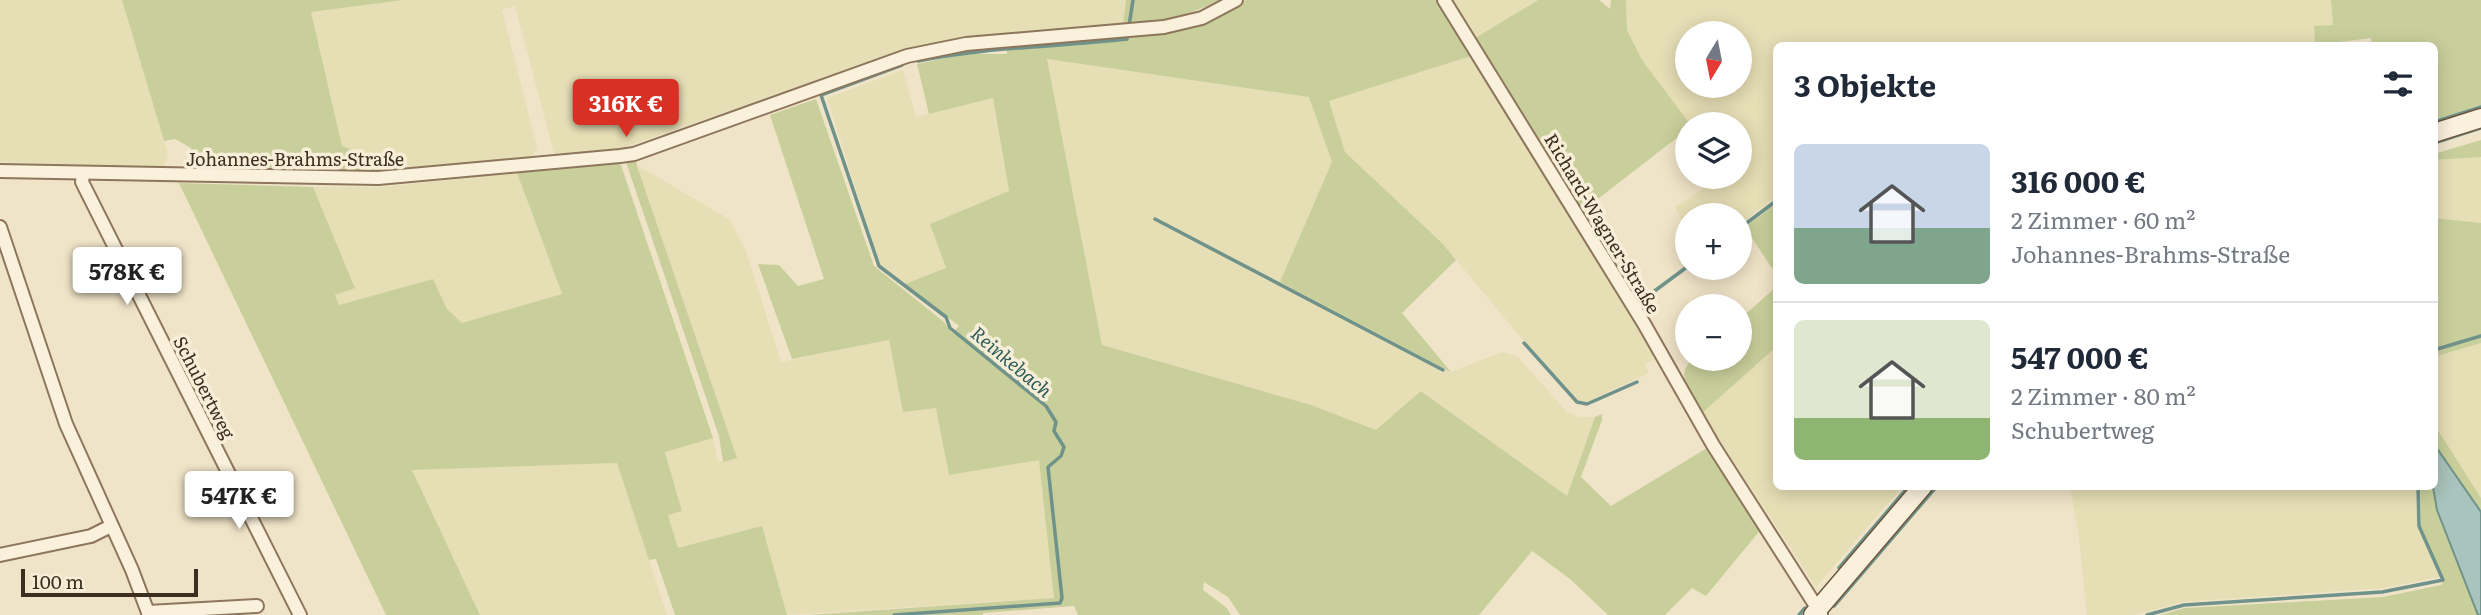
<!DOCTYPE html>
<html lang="de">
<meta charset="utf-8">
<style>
body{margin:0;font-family:Literata,serif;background:#f2f2f3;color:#1f2937;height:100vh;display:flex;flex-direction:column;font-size:26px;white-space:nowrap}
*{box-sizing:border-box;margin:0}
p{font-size:23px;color:#747a83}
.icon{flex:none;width:38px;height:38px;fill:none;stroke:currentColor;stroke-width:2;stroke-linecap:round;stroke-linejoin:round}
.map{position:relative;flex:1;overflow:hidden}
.panel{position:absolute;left:1773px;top:42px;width:665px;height:448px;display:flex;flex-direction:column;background:#fff;border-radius:10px;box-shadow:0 4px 18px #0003}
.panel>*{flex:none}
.needle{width:46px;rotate:190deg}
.controls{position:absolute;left:1675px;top:21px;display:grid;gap:14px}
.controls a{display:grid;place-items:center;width:77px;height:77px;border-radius:50%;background:#fff;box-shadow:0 4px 18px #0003;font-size:35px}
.scale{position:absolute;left:21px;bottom:18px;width:177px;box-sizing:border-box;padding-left:7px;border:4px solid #3d2e20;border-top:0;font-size:19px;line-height:24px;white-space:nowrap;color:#3d2e20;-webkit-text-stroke:5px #f7eed8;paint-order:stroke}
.price{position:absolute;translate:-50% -60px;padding:0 16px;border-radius:7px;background:#fff;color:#222;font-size:23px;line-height:46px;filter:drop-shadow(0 2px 4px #0008)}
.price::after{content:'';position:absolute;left:50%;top:42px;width:21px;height:16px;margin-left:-10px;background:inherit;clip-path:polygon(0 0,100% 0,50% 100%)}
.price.on{background:#d93025;color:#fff}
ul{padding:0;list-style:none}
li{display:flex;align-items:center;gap:21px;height:175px;padding:0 21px}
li+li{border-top:2px solid #e0e1e3}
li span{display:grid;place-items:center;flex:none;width:196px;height:140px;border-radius:10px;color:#555}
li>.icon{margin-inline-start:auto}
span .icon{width:84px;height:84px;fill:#fffc;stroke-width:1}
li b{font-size:30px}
h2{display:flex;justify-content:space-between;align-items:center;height:84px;padding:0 21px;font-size:30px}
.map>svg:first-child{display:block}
</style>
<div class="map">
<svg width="2481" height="615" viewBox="0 0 2481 615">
<rect width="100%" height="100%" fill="#f0e4c8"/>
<g fill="#e6deb5" fill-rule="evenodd">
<path d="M0 0H122L168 155 164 167 0 162Z"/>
<path d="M404 0H1126L1123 25 965 37 901 50 625 147 559 157 554 153 515 6 502 10 537 147 532 158 414 167 395 165 342 146 311 12Z"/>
<path d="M1452 0H1538L1475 38Z"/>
<path d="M1626 0H2331L2333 26 2315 27V46H1776V196L1740 224V215H1687V229L1675 207 1721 177H1740V124H1690L1642 60 1627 30ZM1687 33H1740V86H1687Z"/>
<path d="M1471 56 1657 358 1645 364 1649 373 1586 402 1578 400 1523 340 1443 244 1345 152 1329 101Z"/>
<path d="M1047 59 1309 97 1333 162 1280 282 1451 372 1502 352 1518 357 1567 412 1579 417H1595L1567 496 1422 391 1376 430 1311 405 1102 345Z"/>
<path d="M903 70 916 117 993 98 1009 192 930 224 946 268 905 284 880 266 827 98Z"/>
<path d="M2481 157V223L2434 218V160Z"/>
<path d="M642 168 729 219 746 251 781 362 889 340 903 412 936 407 1039 459 1055 598 787 615 762 526 678 549 668 514 682 510 665 451 713 438 718 462 736 458 638 169Z"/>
<path d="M517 173 562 295 462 323 447 309 433 280 339 305 335 295 355 287 313 187H380Z"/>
<path d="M2481 343V498L2434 424V357Z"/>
<path d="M1776 347V486L1902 487 1816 587 1702 413Z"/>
<path d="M618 463 667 615H480L412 470Z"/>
<path d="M2070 487H2416L2418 527 2439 577 2383 588 2182 602 2134 615H2087L2079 537Z"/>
</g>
<g fill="#c9cf9b">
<path d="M122 0H404L311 12 342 146 395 165 377 175 195 171 187 164 191 148 175 139 164 141Z"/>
<path d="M1126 0H1220C1189 16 1157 22 1123 25Z"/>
<path d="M1246 0H1437L1471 56 1329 101 1345 152 1443 244 1456 260 1402 313 1451 372 1280 282 1332 162 1309 97 1047 59 1102 345 1311 405 1376 430 1421 391 1567 496 1595 417 1602 414V420L1581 477 1611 506 1707 448 1762 528 1706 596 1692 588 1665 615H1608L1570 579 1532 551 1479 615H1240L1228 597 1204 582 1203 590 1226 607 1231 615H1078L1074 606 983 613V615H807L1054 598 1039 460 949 475 936 408 903 412 889 340 792 359 758 264 779 265 798 286 824 279 770 115 816 99 874 266 944 322 952 333 959 326 905 284 946 268 930 224 1009 191 993 98 929 114 917 64 964 54H1007L1006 45 1207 22Z"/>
<path d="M1538 0H1599L1610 9 1611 0H1626L1627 30 1642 60 1690 124H1687V130L1581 212 1475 38Z"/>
<path d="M2331 0H2481V105L2434 120V46L2372 45 2371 38 2315 45 2314 26 2333 25Z"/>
<path d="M2481 140V157L2434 160V154Z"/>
<path d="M636 160 638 169 737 458 723 462 719 436 626 162Z"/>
<path d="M615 162 621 165 713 438 665 452 682 511 668 515 678 548 762 526 787 615H675L656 559 649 560 617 463 412 470 480 615H386L179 183 313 187 355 288 335 295 339 305 433 279 447 309 462 323 562 294 517 173Z"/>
<path d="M1776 204V271L1775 273 1745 227Z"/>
<path d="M2434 218 2481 223V343L2434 357Z"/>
<path d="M1776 287V347L1702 413C1692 394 1673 375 1693 359H1740V319Z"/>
<path d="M2434 424 2481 498V512L2434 444Z"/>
<path d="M2420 486 2433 487 2437 510 2478 615H2160L2185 608 2383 597 2441 585 2444 580 2421 526Z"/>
</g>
<path fill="#a9c4bc" stroke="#6f938a" stroke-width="2" d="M2434 444 2481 512V615H2478L2437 510 2433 487Z"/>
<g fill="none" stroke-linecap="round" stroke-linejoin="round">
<g stroke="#6f938a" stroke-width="3.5">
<path d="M918 61C986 47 1058 47 1127 39L1133 0"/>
<path d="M2434 122 2481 107"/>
<path d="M2434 143 2481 128"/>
<path d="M1155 219 1443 370"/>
<path d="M1740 228 1776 201"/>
<path d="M1641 301 1687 267"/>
<path d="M1524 343 1577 402 1587 404 1637 382"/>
<path d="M2434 350 2481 336"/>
<path d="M1839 568 1909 486"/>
<path d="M1834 606 1937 486"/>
<path d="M894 615 1060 603 1062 598 1048 467 1061 456 1064 447 1054 431 1056 422 1046 406 950 328 946 317 879 266 821 95 902 65"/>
<path d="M1799 615 1805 608"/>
<path d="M2147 615 2184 605 2382 592 2443 580 2419 526 2418 486"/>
</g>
<g stroke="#8d765c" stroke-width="16">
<g id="street">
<path d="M1444 0 1643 322 1713 445 1821 614"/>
<path d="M0 171 378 178 620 156 634 154 907 56 966 44 1164 27 1202 18 1236 0"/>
<path d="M83 173 82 182 300 615"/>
<path d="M0 227 66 424 132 570 149 615"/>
<path d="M0 555 91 536 111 526"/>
<path d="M148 612 257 606"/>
</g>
</g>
<g stroke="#6f573f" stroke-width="21">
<g id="secondary">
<path d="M2434 133 2481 118"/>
<path d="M1813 615 1923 486"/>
</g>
</g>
<use href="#street" stroke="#faf1dc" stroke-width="12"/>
<use href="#secondary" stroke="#faf1dc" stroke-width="18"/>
</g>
<g text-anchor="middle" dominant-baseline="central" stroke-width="7" stroke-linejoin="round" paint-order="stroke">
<g font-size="18" fill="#3d2e20" stroke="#f7eed8">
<text x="295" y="158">Johannes-Brahms-Straße</text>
<text transform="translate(1603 223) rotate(59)">Richard-Wagner-Straße</text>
<text transform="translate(205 387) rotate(63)">Schubertweg</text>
</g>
<g font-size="19" font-style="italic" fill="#2f5d5a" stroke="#f7eed8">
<text transform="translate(1012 361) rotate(40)">Reinkebach</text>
</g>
</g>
</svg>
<div class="controls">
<a><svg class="needle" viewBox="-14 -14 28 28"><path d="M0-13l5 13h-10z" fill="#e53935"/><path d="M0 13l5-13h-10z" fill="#747a83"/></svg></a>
<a><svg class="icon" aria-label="layers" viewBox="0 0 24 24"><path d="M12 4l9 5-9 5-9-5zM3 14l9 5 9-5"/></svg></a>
<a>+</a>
<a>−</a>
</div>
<div class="scale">100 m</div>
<b class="price on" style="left:626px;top:139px">316K €</b>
<b class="price" style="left:127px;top:307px">578K €</b>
<b class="price" style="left:239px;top:531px">547K €</b>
<section class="panel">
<h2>3 Objekte<svg class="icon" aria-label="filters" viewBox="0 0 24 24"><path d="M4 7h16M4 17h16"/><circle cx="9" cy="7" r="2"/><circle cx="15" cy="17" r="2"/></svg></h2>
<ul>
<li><span style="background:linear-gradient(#c9d6e8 60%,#7fa58c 0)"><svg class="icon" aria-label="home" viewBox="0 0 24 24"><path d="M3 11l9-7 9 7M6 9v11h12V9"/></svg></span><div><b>316 000 €</b><p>2 Zimmer · 60 m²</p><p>Johannes-Brahms-Straße</p></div></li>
<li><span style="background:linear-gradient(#dfe7d0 70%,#8fb573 0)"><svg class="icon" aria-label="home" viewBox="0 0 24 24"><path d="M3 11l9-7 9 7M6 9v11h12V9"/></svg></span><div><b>547 000 €</b><p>2 Zimmer · 80 m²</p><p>Schubertweg</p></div></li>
</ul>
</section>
</div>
